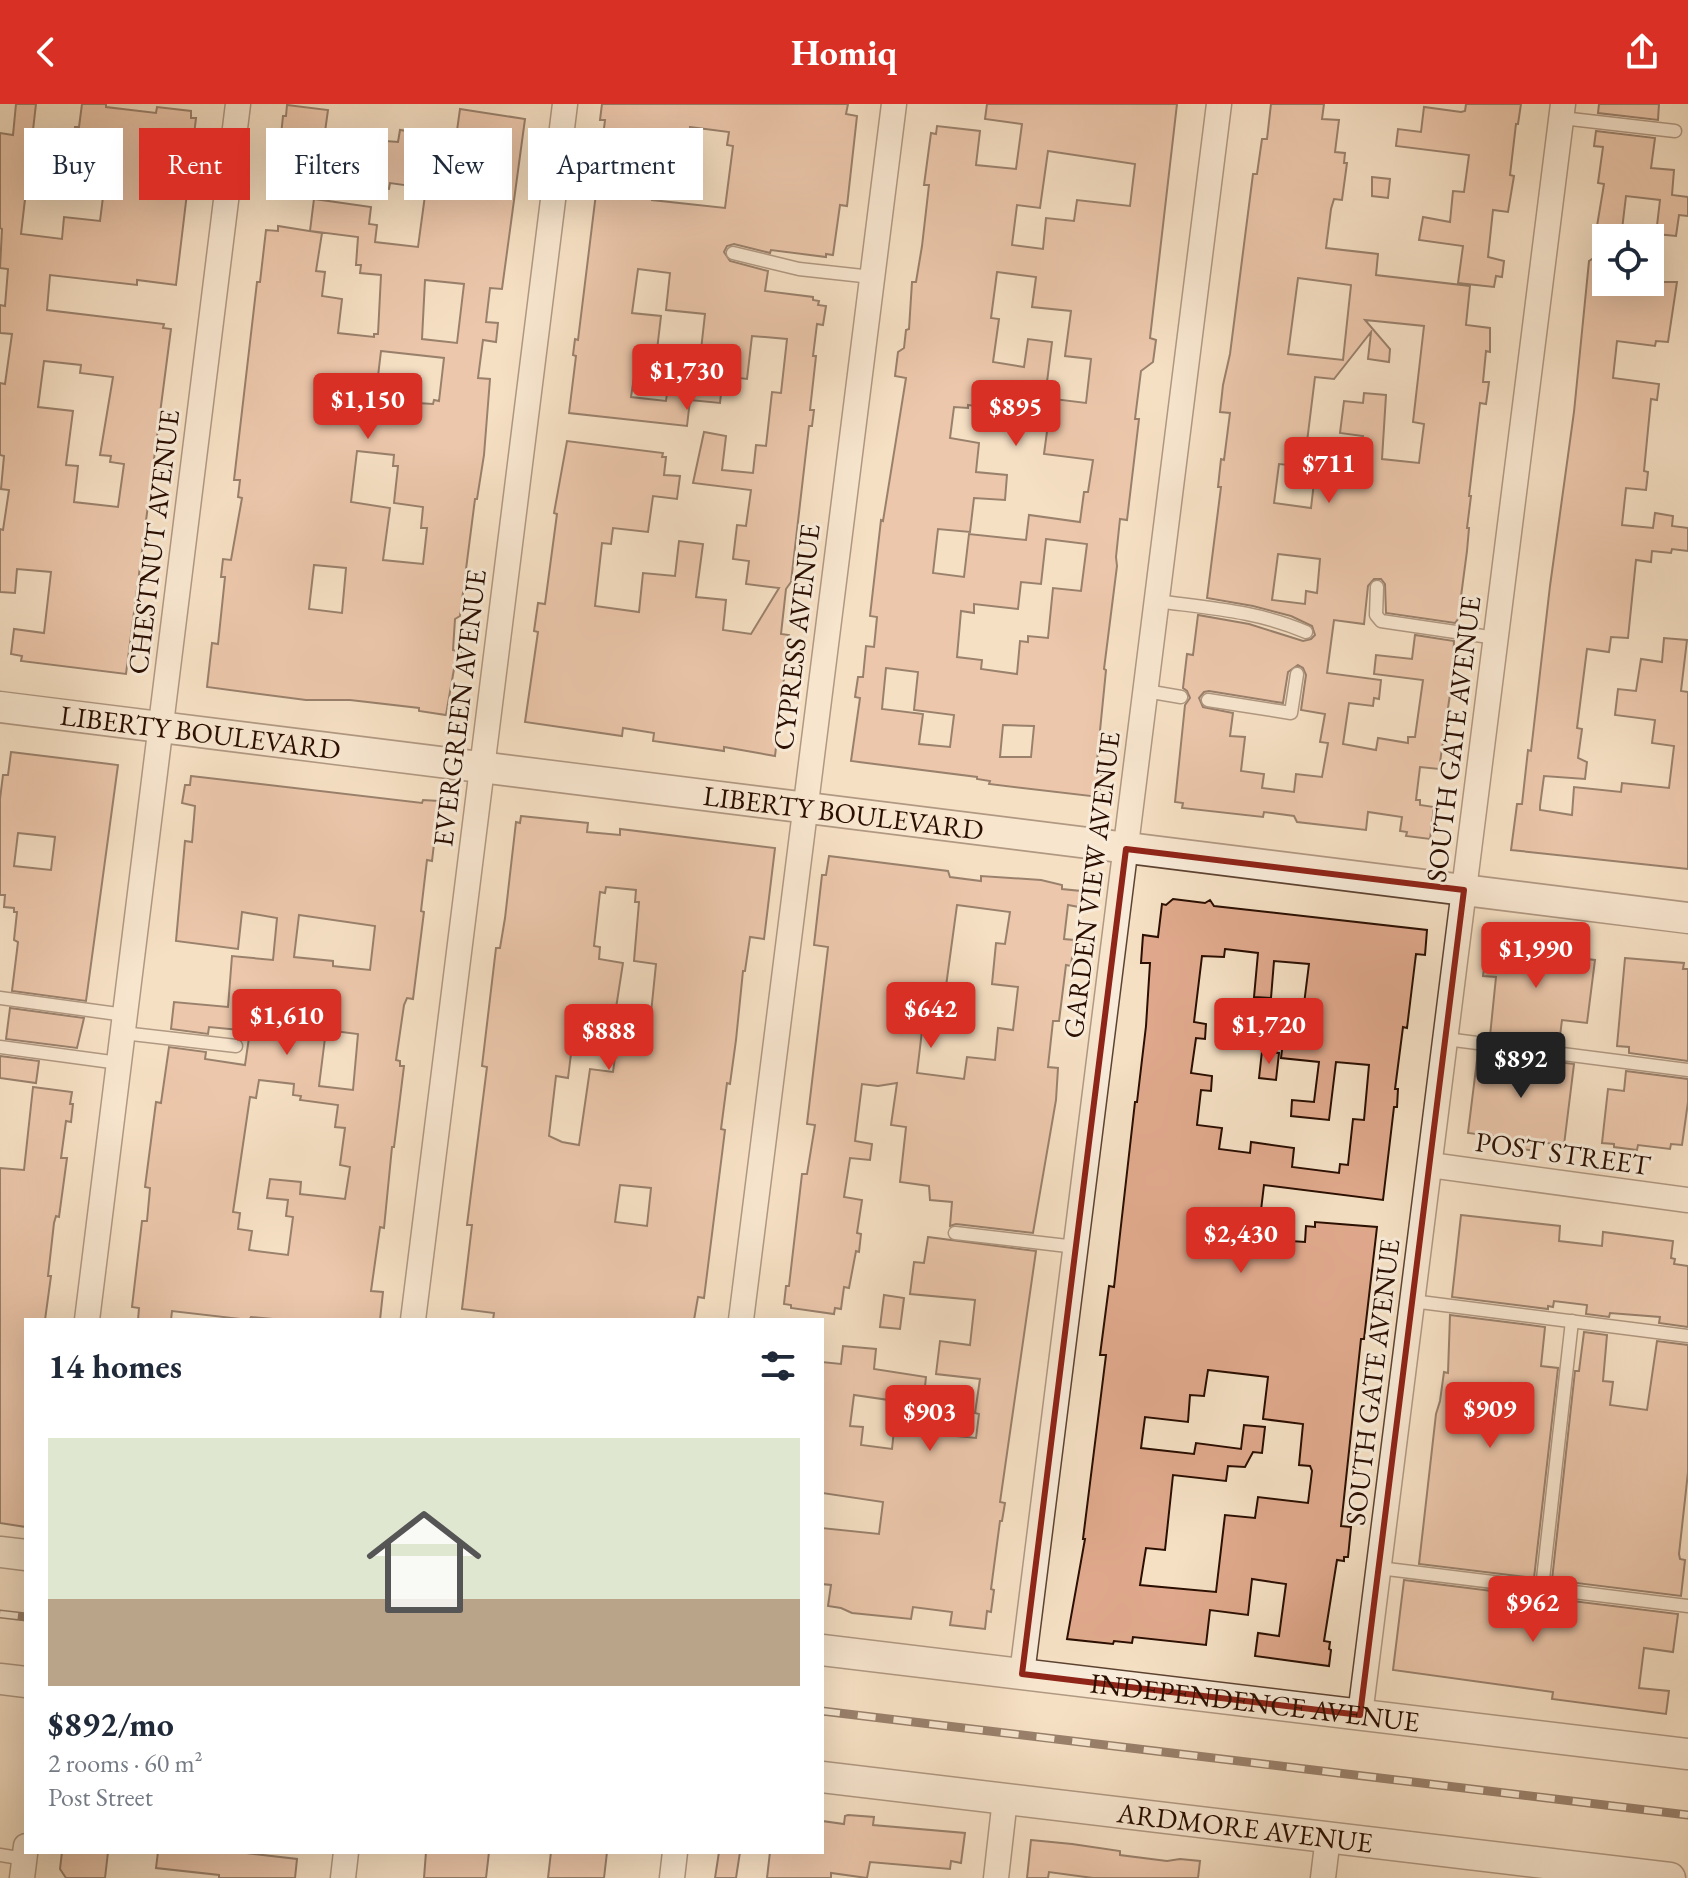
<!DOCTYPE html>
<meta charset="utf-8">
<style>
body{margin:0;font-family:"EB Garamond",serif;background:#f2f2f3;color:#1f2937;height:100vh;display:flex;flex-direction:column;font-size:30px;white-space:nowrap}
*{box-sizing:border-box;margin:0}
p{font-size:26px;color:#747a83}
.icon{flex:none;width:44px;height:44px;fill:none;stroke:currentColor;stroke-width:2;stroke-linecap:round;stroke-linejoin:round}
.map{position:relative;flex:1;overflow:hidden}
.sheet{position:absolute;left:24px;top:1214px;width:800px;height:536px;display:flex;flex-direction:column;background:#fff;border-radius:0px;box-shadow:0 8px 32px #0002}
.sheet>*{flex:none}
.top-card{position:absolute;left:24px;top:24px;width:800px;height:72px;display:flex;gap:16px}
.controls{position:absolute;left:1592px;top:120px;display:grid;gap:16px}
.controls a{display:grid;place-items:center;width:72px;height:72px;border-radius:0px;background:#fff;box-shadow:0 8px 32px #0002;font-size:40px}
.price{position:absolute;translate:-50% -68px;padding:0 18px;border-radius:8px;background:#d93025;color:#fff;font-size:26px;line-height:52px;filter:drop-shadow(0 2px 4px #0008)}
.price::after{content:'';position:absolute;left:50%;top:48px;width:24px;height:18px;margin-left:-12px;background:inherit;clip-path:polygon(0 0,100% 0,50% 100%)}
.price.active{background:#222;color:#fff}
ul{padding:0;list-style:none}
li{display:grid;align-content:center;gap:16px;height:424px;padding:0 24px}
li+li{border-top:2px solid #e0e1e3}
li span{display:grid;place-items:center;height:248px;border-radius:0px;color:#555}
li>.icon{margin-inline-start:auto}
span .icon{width:144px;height:144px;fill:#fffc;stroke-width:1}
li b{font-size:34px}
h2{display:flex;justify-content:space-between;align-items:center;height:96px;padding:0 24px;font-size:34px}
.pill{padding:0 28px;border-radius:0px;background:#fff;box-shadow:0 8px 32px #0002;font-size:28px;line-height:72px}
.pill.active{background:#d93025;color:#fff}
header{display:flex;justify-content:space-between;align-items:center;height:104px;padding:0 24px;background:#d93025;color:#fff;font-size:36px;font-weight:700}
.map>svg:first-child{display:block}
</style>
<header><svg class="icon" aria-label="back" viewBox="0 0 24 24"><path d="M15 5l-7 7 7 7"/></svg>Homiq<svg class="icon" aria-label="share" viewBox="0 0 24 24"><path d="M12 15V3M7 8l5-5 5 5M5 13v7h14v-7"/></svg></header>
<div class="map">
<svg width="1688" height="1774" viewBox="0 0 1688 1774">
<rect width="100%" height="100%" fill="#f5e0c4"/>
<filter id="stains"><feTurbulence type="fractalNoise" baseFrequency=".0025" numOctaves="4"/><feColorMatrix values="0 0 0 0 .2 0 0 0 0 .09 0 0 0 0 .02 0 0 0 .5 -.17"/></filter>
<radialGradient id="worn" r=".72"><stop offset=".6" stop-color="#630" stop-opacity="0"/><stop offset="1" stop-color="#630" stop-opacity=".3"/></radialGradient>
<g fill="#e0a98d" stroke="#2a0e00" stroke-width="2" fill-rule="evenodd">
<path d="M16 0H36L21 130 62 135 64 113 100 117 104 85 68 81 75 23H79L82 0H106V3L156 9 157 3 191 7V14H196L176 181 137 176V181L50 171 47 206 164 220 163 224 171 225 126 570 21 557 22 552 11 550 14 525 44 529 51 468 17 465 15 489 0 488V425L3 426 9 386 1 385 4 352 0 351V279L5 280 12 230 0 229V201L5 202 8 165 0 164 2 125 0 124V29L13 31ZM44 257 81 261 80 269 113 273 100 351 111 352 110 358 124 360 118 403 74 398 78 362 66 361 73 307 38 303Z"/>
<path d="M602 0H848L846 10 857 12 847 102 840 101 833 151 826 150V153L771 146 770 149 734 140 727 142 724 148 730 157 768 167 765 187 813 193V196L819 197 818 201 826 202 823 221 817 220 813 252H816L810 306H814L812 322H809L791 478 786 485 781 530 789 531 775 652 724 643V647L653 637 654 629 623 624 622 632 525 618 538 528 534 527 538 499 545 500 557 410 554 409 567 337 663 349 662 353H666L664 371 680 372 677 395 653 392 648 428 613 424 611 440 602 439 595 502 639 508 643 469 675 472 679 437 703 440 696 493 726 496 723 526 751 530 779 484 746 480 749 457 733 455 737 421 746 422 751 386 693 379 704 328 726 332 722 366 753 369 756 341 766 342 772 288 781 289 787 235 752 232 747 275 723 272 720 299 690 296 687 322 569 309 576 252 573 251 575 235 578 236 605 16H600ZM690 23 729 28 727 41 733 42 725 104 652 96 655 60H658L660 43 688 47ZM638 165 670 169 666 206 705 210 700 255 672 252 666 297 631 293 636 260 655 263 661 212 632 209Z"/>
<path d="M987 0H1177L1150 234 1156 236 1153 258 1141 267 1135 315H1139L1127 416 1120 415 1116 453 1117 462 1104 565 1106 566 1097 657 1103 658 1099 693 989 680 990 677 977 675V673L851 657 860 594 855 593 858 573H863L866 542 874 543 877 513 870 512 881 416 883 417 906 274 895 272 898 248 904 244 906 226 909 225 912 178H916L922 142 929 81H924L931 29 936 30 937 22 980 27 976 61 1016 65 1022 20 985 15ZM1048 47 1135 60 1130 102 1077 96 1074 117 1046 114 1043 145 1012 141 1017 101 1040 104ZM997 168 1036 173 1032 203 1071 207 1065 252 1091 255 1086 299 1045 294 1052 238 1028 235 1024 263 993 258 999 215 991 214ZM968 301 1022 308 1021 316 1048 320 1044 350 1093 356 1088 388H1084L1080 418 1029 411 1026 436 969 430 964 473 933 469 938 425 970 428 974 394 1005 396 1007 371 976 368 979 339 950 334 954 303 968 304ZM1046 435 1087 440 1081 487 1053 484 1048 534 1028 532V538L1020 537 1017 570 981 565 982 556 957 553 961 507 974 509V500L1018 505 1021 478 1041 480ZM886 564 918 568 914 606 954 611 950 643 919 640 923 610 882 605ZM1003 621 1034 622 1031 653H1000Z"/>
<path d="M1271 0H1324L1322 15 1339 16 1335 48 1345 49 1344 59H1347L1342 96 1334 95 1331 105 1326 144 1378 150 1376 171 1470 182 1466 221 1490 224V248L1486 247 1483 278H1489L1486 300 1480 299 1469 392H1471L1467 424H1469L1467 447 1458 515 1455 519 1386 509 1385 480 1381 475H1374L1368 482 1364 520 1334 516 1327 569 1381 576 1379 595 1374 594 1373 602 1349 599 1343 640 1376 646 1378 634 1408 639V633H1415L1423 576 1374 570 1376 551 1412 555 1415 531 1454 537 1452 577 1439 665 1420 663 1416 696H1420V701L1434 703 1430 735 1406 732 1407 728 1400 727 1402 713 1368 708 1366 726 1297 718 1294 712 1264 708 1263 713 1182 704 1183 699 1175 698 1185 601 1190 594 1187 587 1183 584 1187 550 1193 551 1198 511 1249 520 1303 537 1311 535 1315 531 1312 522 1291 512 1253 502 1207 494 1221 383H1218L1221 355 1224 356 1230 309 1220 308 1223 281 1230 250 1253 70H1257L1262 35H1267ZM1298 174 1351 181 1343 256 1288 250ZM1365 216 1424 222 1413 318 1424 320 1419 359 1382 355 1386 291 1364 289 1363 299 1344 297 1340 329 1363 332 1358 375 1315 370 1311 404 1274 399 1279 360 1319 364 1321 347 1306 346 1315 273 1334 275 1371 228 1368 255 1389 258 1390 245ZM1278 450 1320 455 1317 489 1306 487 1305 500 1272 496ZM1298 561 1303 564 1306 571 1301 606 1325 610 1320 638 1328 639 1322 673 1296 670 1294 688 1262 684 1264 670 1241 667 1245 633 1230 632 1233 609 1203 603 1199 594 1204 588 1209 587 1283 599 1288 568Z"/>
<path d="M1466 0H1521L1518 20H1516L1510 71 1514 72 1508 108 1493 106 1488 153 1504 157 1502 173 1496 172 1494 183 1458 179 1463 142 1419 136 1423 113 1450 118 1453 87 1464 88 1469 51 1396 42 1398 25 1421 28 1424 3 1461 8 1465 7Z"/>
<path d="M1599 0H1659L1658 16 1598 9Z"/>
<path d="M287 1 328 6 323 42 331 43 326 90 276 84 277 78H271L273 59 278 60 283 12H286Z"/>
<path d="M460 5 525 15 502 185 490 184 486 218 498 219 496 238 483 236 478 274 490 275 484 351 477 395H475L460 512 455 515 453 546 461 547 459 565H454L446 611 419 607V604L350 596H306L207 583 212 539 218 540 225 473H221L223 455 231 456 242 394 238 393 240 376H234L257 178H260L266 126 278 127V122L322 129 316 167 325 168 322 192 342 195 338 229 374 233V230H378L381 171 360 169 361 161H356L358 133 310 127 314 95 371 103 369 120 377 121 375 138 418 143 426 84 390 79 389 85 366 82 369 60 356 58 359 35 398 38 400 26 420 29 415 66 451 70ZM425 176 464 180 457 239 422 235ZM381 247 444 254 439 297 434 296 433 300 401 298 402 291 376 289ZM357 347 394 351 393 362H398L394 399 423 403 421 424H427L423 460 383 456 390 404 351 398ZM314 461 346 464 342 509 309 505Z"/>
<path d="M1596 27 1655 34 1651 64 1674 66 1672 91 1688 93V112L1679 111 1676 132 1656 130 1660 96 1626 92 1621 134H1595L1604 80 1598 79 1603 43 1594 42Z"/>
<path d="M1372 73 1390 75 1388 94 1372 92Z"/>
<path d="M1606 146V178H1677L1668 238 1656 237 1655 242 1617 237 1613 274 1659 280 1657 296 1651 295 1644 367 1648 368 1646 386 1626 384 1622 421 1653 424 1655 409 1673 412 1672 422 1688 424V447L1672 445 1671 449 1652 447 1651 458 1636 456 1628 534 1611 533 1609 548 1587 545 1577 624 1582 625 1578 654 1587 658 1585 675 1544 672 1540 702V706L1572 711 1574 683 1621 688 1622 679 1669 684 1674 642 1652 639 1655 616 1615 611 1618 585 1636 587 1641 555 1662 558 1664 534 1687 536 1681 587 1688 588V765L1511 746 1517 700H1522L1528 646 1531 647 1550 482 1574 308 1589 157Z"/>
<path d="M11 648 118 661 86 897 12 887 18 838 14 836 17 808H14V804L4 803 5 791H0V695L3 671H8ZM18 729 55 733 51 766 14 762Z"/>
<path d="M191 672 422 699 423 696 439 697 432 757 427 756 421 807 424 808 413 895 407 894 404 901 396 956 400 957V962H404L394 1043H392L384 1124 380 1123 371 1187 383 1188 380 1216H284L251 1213 249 1216 172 1207 171 1216H138L139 1204 132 1203 142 1117H147L150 1084 145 1083 156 998 161 999 169 943 206 948 205 955 245 961 250 927 209 923 208 930 171 925 174 898 228 903 232 852 273 856 277 814 242 808 238 845 176 837 185 737 192 738 195 702 182 699 185 681H190ZM299 811 375 822 370 866 333 862V857L294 853ZM326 926 358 930 353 986 319 982ZM259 976 294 980 293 991 301 992 300 996 338 1001 335 1023 345 1024 340 1061 350 1063 345 1095 300 1090 301 1078 270 1075 267 1094 288 1096 286 1112 293 1113 288 1151 249 1146 252 1127 238 1125 240 1109 233 1108 250 993 256 994Z"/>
<path d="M521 712 588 719 587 728 620 731V725L775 744 764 835 750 833 745 867H743L736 936 730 980 727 979 721 1025 725 1026 704 1194 698 1193 694 1216H493L494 1209 462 1205 472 1121H467L487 963 482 962 496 844H500L505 814 516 718 520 719ZM606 783 636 786 635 798H639L634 857 656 860 651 909 616 904 623 859 599 855 600 843 594 842 600 788 605 789ZM574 926 618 931 613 968 590 965 579 1041 562 1038 549 1032 556 972 568 974ZM620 1081 651 1084 647 1122 615 1118Z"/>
<path d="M829 752 948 767 950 773 981 777V772L1041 776 1062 781V785L1081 787 1079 803 1068 801 1064 835 1074 836 1071 862 1066 861 1059 917H1053L1048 963 1058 964 1056 996 1033 1129 956 1120 950 1122 952 1098 930 1096 929 1082 900 1078 906 1023 891 1021 897 979 878 982 862 980 855 1037 872 1040 870 1056 850 1054 844 1093 862 1096 857 1129 861 1130 859 1148 856 1147 849 1184 844 1183 841 1205 835 1204 834 1210 791 1204V1201L784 1200 786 1182H789L802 1070H807L815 1021 807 1020 828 843 814 841 822 771H826ZM957 801 1010 808 1005 840 996 839 992 880 1018 883 1013 926 998 924 995 956 967 953 964 975 917 969 922 927 933 929 937 896 944 897Z"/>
<path d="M1173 795 1205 799 1210 796 1214 802 1427 826 1425 851 1416 850 1407 924 1403 923 1395 985H1398L1397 1003H1394L1383 1096 1264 1081 1256 1148 1290 1152 1291 1137 1305 1138 1306 1122 1315 1123V1118L1377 1123 1364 1235H1361L1341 1422 1351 1423 1348 1453H1344V1457L1337 1456 1324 1537 1330 1538 1329 1545 1331 1546 1329 1562 1255 1552 1258 1529 1279 1532 1286 1480 1252 1475 1248 1511 1210 1506 1206 1541 1133 1533 1132 1539 1114 1537 1113 1540 1067 1535 1085 1435H1083L1106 1251H1100L1109 1182 1114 1183 1135 998H1137L1146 922 1150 859H1141L1143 831 1158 833 1162 800 1166 801ZM1225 845 1258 849 1254 893 1271 894 1274 857 1309 860 1303 908 1287 906 1281 954 1319 958 1314 998 1292 996 1291 1012 1329 1016 1336 958 1369 961 1364 1016 1353 1015 1348 1061 1340 1060 1339 1069 1292 1063 1294 1044 1251 1038 1250 1049 1219 1045 1222 1024 1197 1021 1201 986 1211 987 1212 972 1191 969 1196 934 1205 935 1206 920 1194 918 1202 852 1224 853ZM1208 1266 1268 1273 1263 1315 1303 1320 1299 1361 1310 1362 1312 1367 1308 1399 1258 1393 1255 1414 1225 1411 1216 1488 1140 1481 1146 1444 1165 1446 1173 1371 1226 1377 1228 1362 1245 1363 1253 1348 1262 1349 1265 1323 1244 1321 1241 1345 1196 1339 1194 1350 1141 1344 1145 1313 1188 1318 1190 1291 1204 1292Z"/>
<path d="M1488 833 1560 843V848L1569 849 1568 853 1595 856 1587 919 1562 916 1559 940 1490 932 1496 873 1483 872Z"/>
<path d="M1625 854 1684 859 1683 865H1688V957L1629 949V943L1617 942Z"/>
<path d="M10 904 84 914 77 944 6 935Z"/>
<path d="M1262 947 1279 949 1276 976 1259 974Z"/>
<path d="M1478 948 1574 960 1564 1041 1538 1038 1537 1047 1507 1043 1508 1034 1468 1029Z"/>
<path d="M0 952 39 957 36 979 0 974Z"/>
<path d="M1626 967 1688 975V998L1682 1041 1671 1040 1670 1045 1638 1041 1637 1046 1614 1043V1040L1602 1039 1608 985 1624 987Z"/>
<path d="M33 983 72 988 70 1000H73L71 1018 66 1017 61 1054H67L59 1113 56 1112 54 1119 48 1172H51L45 1216H26V1423L0 1419V1064L24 1066Z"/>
<path d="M1461 1111 1560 1122 1559 1137 1602 1142 1603 1128 1673 1137 1671 1154 1675 1155 1674 1160 1688 1162V1223L1659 1219 1660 1213 1610 1209 1609 1213 1586 1210 1587 1201 1554 1197 1553 1203 1548 1202V1205L1452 1193Z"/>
<path d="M928 1133 1036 1147 1000 1398 1005 1399 1002 1417H1000L991 1485 994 1486 991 1508 987 1507 985 1525 950 1521 952 1508 913 1503 911 1515 852 1509 841 1504 828 1502 831 1481 822 1480V1424L879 1430 883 1398 822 1389V1258L841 1260 843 1242 876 1245 874 1265 926 1273 923 1301 854 1291 850 1322 863 1323 861 1341 892 1345 894 1326 976 1334 979 1310 975 1309 980 1275 936 1270 940 1237 970 1241 975 1196 910 1190 914 1158 924 1159Z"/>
<path d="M884 1191 904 1194 900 1225 880 1223Z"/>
<path d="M1450 1211 1545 1223 1541 1262 1558 1264 1534 1474 1419 1460 1436 1310 1440 1297 1444 1268 1448 1269Z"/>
<path d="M1584 1228 1607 1231 1603 1277 1613 1278 1610 1301 1647 1306 1657 1237 1688 1241V1368L1679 1450 1680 1455 1685 1456 1681 1492 1552 1476 1575 1267H1579Z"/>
<path d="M1404 1476 1678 1510 1673 1548 1644 1544 1639 1584 1669 1587 1666 1610 1552 1595 1553 1588 1393 1566Z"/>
<path d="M848 1711 874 1713 873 1721 965 1729 961 1759 951 1757 950 1765 870 1758 867 1774 831 1769V1774H767L770 1748H822V1717L844 1720 845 1712Z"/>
<path d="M1031 1736 1072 1740 1120 1747V1751L1167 1757 1180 1755 1200 1757 1198 1774H1093L1049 1768 1048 1774H1027Z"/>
<path d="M62 1748H108L105 1774H66L60 1765Z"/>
<path d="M158 1748H238L297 1755 295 1774H219V1771L156 1764Z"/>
<path d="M426 1748H489L486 1774H424Z"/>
<path d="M551 1748H607L604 1774H548Z"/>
<path d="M719 1748H740L736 1774H715Z"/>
</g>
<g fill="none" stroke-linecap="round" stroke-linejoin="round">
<g stroke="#5d4231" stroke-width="15">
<g id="service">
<path d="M1562 14 1675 27"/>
<path d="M733 149 799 165 872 173"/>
<path d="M1377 483 1376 511 1381 517 1496 534"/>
<path d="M1157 497C1208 504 1258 507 1306 528"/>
<path d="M1146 587 1181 593"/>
<path d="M1208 596 1291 609 1297 570"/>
<path d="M0 894 125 911"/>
<path d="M123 929 236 942"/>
<path d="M1446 935 1688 966"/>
<path d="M0 943 119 959"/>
<path d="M955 1129 1076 1143"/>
<path d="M1412 1197 1688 1232"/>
<path d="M1379 1464 1688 1502"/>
<path d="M1542 1484 1572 1217"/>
<path d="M0 1751 25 1755"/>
</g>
</g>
<g stroke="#5d4231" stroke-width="27">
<g id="minor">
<path d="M1430 1061 1688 1096"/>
<path d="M87 1216 238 0"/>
<path d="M413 1216 565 0"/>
<path d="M741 1216 894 0"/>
<path d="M1022 1570 1219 0"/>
<path d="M1360 1611 1563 0"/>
<path d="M22 1774 26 1742"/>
<path d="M343 1774 346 1748"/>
<path d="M672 1774 675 1748"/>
<path d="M996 1774 1005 1695"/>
<path d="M1323 1774 1328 1733"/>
</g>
</g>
<g stroke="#5d4231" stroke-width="33">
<g id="tertiary">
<path id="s1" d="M0 603 1688 814"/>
<path d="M0 1448 26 1451"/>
<path id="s2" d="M822 1546 1688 1650"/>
<path d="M0 1575 26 1578"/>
<path id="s3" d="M822 1673 1670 1774"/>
</g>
</g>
<use href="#service" stroke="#f8ebd9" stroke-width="12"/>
<use href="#minor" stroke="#f8ebd9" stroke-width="24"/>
<use href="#tertiary" stroke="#f8ebd9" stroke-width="30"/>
<g stroke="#2a0e00" stroke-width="9">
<g id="rail">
<path d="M0 1510 26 1513"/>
<path d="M822 1607 1688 1711"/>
</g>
</g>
<use href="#rail" stroke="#f8ebd9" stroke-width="6" stroke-dasharray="18" stroke-linecap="butt"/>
</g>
<path d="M0 0H1688V1774H0ZM1126 745 1464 786 1360 1611 1022 1570Z" fill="#f5e0c4" fill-opacity=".55" fill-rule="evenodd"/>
<path fill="none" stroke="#8f2418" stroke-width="6" stroke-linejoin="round" d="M1126 745 1464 786 1360 1611 1022 1570Z"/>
<g text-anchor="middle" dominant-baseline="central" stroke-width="6" stroke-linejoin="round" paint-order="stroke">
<g font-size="28" fill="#2a0e00" stroke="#f8ebd9">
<text transform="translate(153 438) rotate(-83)">CHESTNUT AVENUE</text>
<text transform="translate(796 533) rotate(-83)">CYPRESS AVENUE</text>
<text transform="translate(459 604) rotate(-83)">EVERGREEN AVENUE</text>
<text stroke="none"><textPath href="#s1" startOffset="202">LIBERTY BOULEVARD</textPath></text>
<text transform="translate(1453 635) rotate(-83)">SOUTH GATE AVENUE</text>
<text stroke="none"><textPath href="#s1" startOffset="850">LIBERTY BOULEVARD</textPath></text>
<text transform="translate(1091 781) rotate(-83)">GARDEN VIEW AVENUE</text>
<text transform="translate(1563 1049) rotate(8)">POST STREET</text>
<text transform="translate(1372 1278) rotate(-83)">SOUTH GATE AVENUE</text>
<text stroke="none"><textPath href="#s2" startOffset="436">INDEPENDENCE AVENUE</textPath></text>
<text stroke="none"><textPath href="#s3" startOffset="426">ARDMORE AVENUE</textPath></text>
</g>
</g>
<rect width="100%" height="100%" filter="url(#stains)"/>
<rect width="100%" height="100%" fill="url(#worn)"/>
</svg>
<div class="controls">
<a><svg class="icon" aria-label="locate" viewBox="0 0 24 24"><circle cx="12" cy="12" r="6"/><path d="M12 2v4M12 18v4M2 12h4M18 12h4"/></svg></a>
</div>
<b class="price" style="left:687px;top:308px">$1,730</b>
<b class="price" style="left:368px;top:337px">$1,150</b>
<b class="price" style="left:1016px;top:344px">$895</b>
<b class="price" style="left:1329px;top:401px">$711</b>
<b class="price" style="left:1536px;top:886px">$1,990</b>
<b class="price" style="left:931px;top:946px">$642</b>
<b class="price" style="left:287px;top:953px">$1,610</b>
<b class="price" style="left:1269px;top:962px">$1,720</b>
<b class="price" style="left:609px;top:968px">$888</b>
<b class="price active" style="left:1521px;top:996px">$892</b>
<b class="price" style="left:1241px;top:1171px">$2,430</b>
<b class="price" style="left:1490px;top:1346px">$909</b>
<b class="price" style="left:930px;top:1349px">$903</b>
<b class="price" style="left:1533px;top:1540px">$962</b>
<div class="top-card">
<a class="pill">Buy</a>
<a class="pill active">Rent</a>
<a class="pill">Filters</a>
<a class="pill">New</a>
<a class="pill">Apartment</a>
</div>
<section class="sheet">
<h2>14 homes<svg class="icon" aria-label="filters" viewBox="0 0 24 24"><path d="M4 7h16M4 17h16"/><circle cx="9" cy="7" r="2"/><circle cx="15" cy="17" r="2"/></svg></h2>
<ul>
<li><span style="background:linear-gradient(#dfe7d0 65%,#b9a48a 0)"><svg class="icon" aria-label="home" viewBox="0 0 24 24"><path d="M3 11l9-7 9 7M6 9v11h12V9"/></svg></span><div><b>$892/mo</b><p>2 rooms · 60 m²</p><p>Post Street</p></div></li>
</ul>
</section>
</div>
